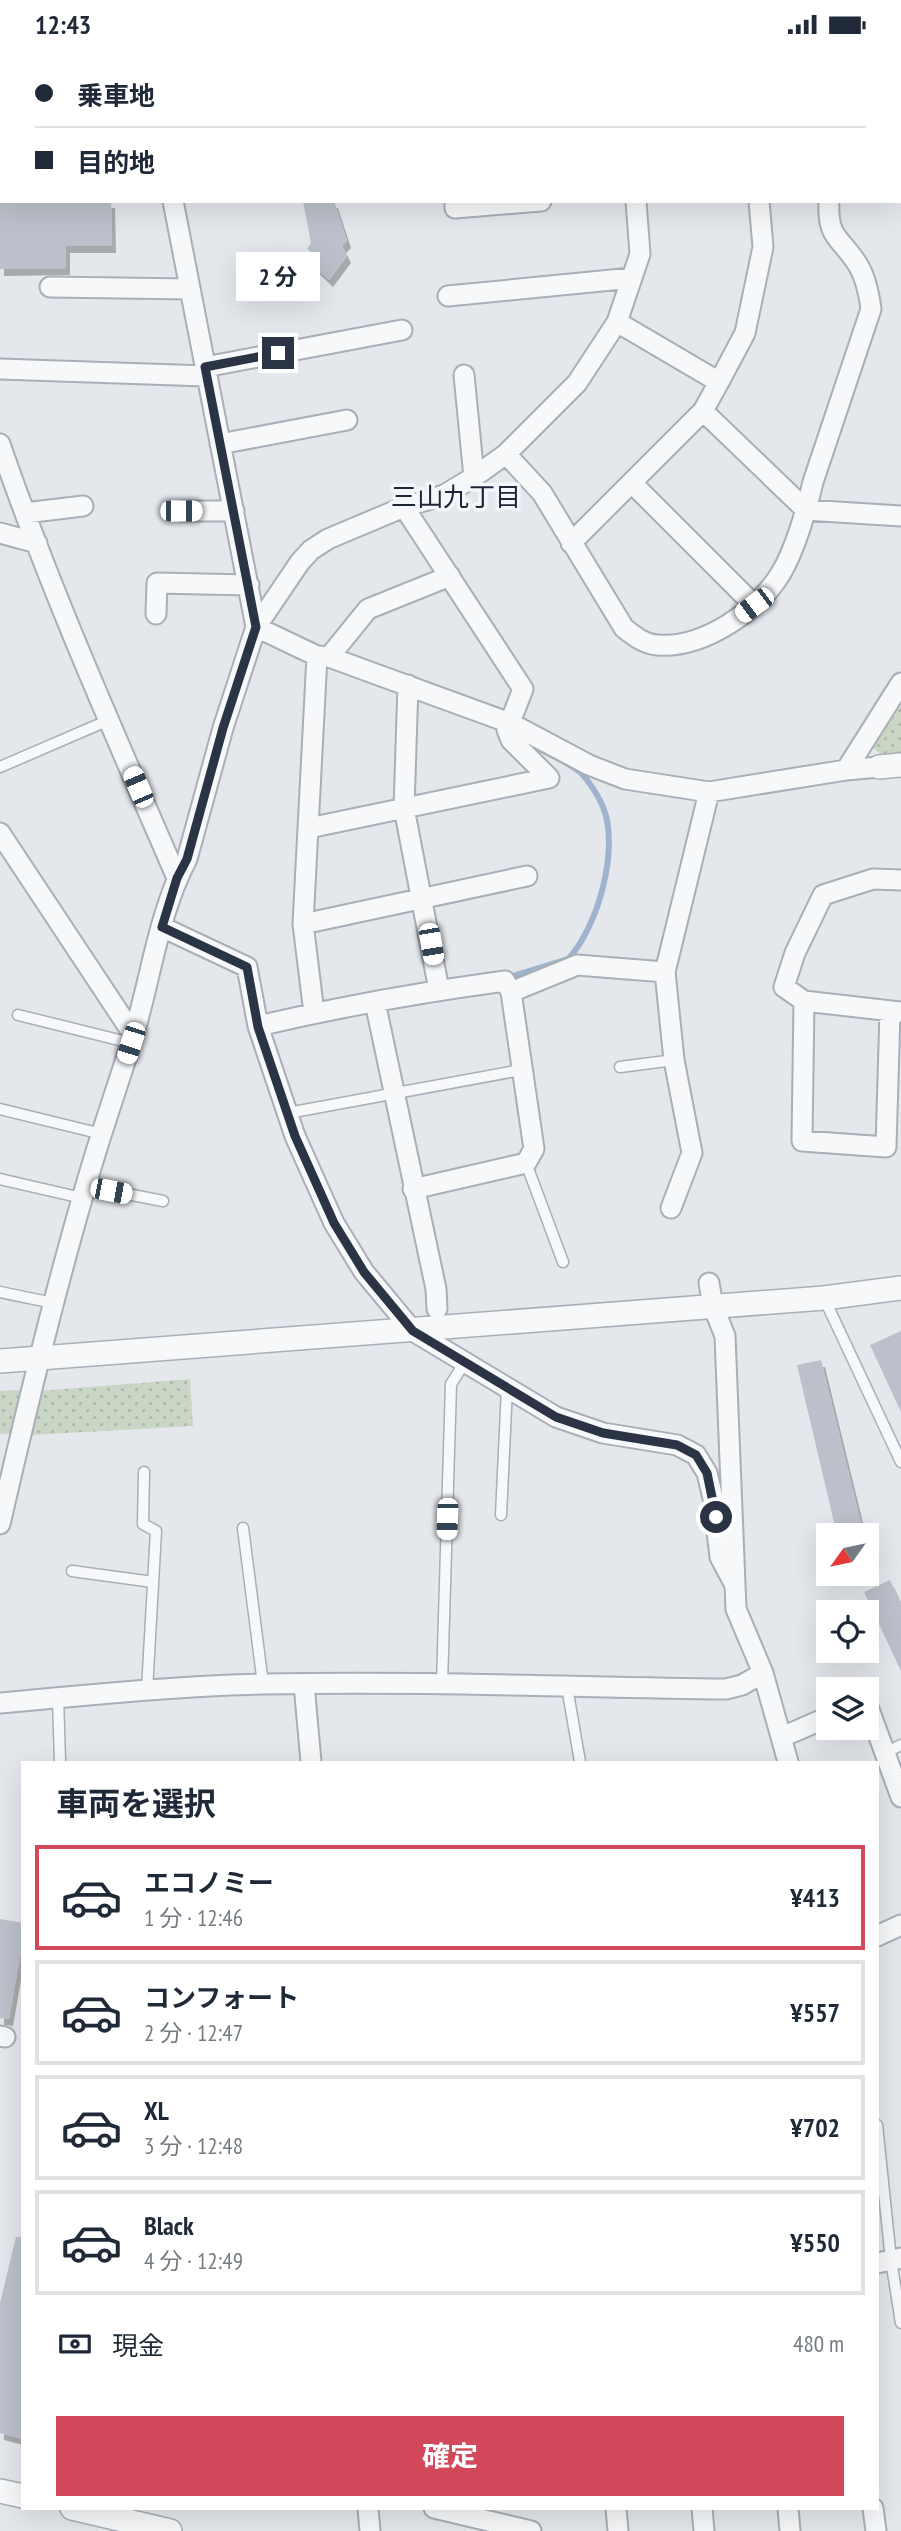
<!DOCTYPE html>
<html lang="ja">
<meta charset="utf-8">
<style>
:root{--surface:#fff;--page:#f6f6f7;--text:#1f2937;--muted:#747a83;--line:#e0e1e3;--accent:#d1495b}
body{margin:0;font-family:"PT Sans Narrow","Noto Sans JP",sans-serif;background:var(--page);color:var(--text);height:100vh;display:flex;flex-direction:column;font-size:26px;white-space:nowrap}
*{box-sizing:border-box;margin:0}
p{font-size:23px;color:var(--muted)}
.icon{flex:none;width:38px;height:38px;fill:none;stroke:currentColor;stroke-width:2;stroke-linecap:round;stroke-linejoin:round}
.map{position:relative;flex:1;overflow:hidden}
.side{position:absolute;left:21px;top:1712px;width:858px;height:749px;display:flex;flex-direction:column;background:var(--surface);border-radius:0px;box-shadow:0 7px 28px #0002}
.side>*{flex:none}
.guide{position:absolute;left:0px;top:0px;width:901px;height:154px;box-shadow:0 7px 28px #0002;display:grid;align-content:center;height:154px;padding:0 35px;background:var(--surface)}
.needle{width:46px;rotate:237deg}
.buttons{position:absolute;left:816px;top:1474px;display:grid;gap:14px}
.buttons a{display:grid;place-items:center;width:63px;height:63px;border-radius:0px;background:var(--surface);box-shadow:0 7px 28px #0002;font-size:35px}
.end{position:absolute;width:32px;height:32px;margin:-16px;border:9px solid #2b3445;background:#fff;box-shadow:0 0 0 4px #fff}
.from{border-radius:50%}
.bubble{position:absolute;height:49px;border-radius:0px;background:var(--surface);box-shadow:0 7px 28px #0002;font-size:23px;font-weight:700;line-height:49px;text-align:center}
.car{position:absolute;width:21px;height:42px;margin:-21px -10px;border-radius:9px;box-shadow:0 0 5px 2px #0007;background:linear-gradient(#fff 24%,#345 0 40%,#fff 0 76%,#345 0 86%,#fff 0)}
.guide b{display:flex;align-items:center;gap:24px;height:66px;font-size:26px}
.guide b+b{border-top:2px solid var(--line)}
.guide i{width:18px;height:18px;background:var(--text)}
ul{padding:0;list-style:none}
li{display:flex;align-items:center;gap:21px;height:105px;margin:0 14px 10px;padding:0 21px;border:4px solid var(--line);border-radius:0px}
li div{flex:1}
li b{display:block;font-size:26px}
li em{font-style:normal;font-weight:700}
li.active{border-color:var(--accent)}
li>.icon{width:63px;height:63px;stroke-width:1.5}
h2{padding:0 35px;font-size:32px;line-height:84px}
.pay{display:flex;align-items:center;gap:18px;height:77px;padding:0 35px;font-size:26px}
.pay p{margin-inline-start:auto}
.primary-button{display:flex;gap:14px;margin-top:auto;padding:14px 35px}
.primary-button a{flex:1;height:80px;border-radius:0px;background:var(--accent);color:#fff;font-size:28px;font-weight:700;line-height:80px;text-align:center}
.status{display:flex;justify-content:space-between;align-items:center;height:49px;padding:0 35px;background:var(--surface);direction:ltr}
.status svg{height:19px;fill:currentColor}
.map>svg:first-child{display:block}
</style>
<div class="status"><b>12:43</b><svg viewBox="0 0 49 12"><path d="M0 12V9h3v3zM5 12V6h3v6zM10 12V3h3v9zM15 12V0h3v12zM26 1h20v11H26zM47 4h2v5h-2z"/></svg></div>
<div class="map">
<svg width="901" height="2482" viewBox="0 0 901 2482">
<defs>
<pattern id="forest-crowns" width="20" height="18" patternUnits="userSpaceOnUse" patternTransform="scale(1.75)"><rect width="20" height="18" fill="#c9d6c5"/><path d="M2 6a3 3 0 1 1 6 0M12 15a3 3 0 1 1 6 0" fill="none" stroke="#adb8ab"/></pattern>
<pattern id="park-dots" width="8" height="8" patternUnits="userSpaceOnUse" patternTransform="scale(1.75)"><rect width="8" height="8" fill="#c9d6c5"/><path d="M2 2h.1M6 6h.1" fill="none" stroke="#adb8ab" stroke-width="1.8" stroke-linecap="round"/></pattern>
<filter id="shadow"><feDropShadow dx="4" dy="7" stdDeviation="0" flood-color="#0004"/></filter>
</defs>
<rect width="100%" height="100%" fill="#e4e7ec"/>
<path fill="url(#forest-crowns)" d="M0,0h270l-268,2v24z"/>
<path fill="url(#park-dots)" d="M901,657v50l-16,2 -13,-11z
M190,1330l3,47 -161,9 8,-44z
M25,1341l-12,43 -13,1v-43z"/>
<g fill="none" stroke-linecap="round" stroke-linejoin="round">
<path stroke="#9fb4cc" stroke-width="6" d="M516,926l52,-16c30,-31 52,-112 35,-152 -4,-10 -13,-24 -20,-32 -9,-11 -47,-27 -61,-35"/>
</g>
<path fill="#bbc0ca" filter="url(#shadow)" d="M0,152h111l1,45h-46v22l-66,1z
M303,152h31l13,40 -5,5 5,10 -18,24 -18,-17 5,-7 -9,-7 4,-6z
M901,1282v81l-31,-67z
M821,1311l42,172 -12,3h-14l-40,-170z
M890,1531l11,24v67l-37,-79z
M0,1870l23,4v16l-14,80 -9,-1z
M16,2188h7v202l-23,-6v-130z"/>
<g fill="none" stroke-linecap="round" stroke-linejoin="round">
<defs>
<path id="service" d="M0,718l109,-47
M18,966l113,28
M620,1018l54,-7
M0,1060l102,25
M288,1064l233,-43
M526,1114l37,99
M0,1130l82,19
M86,1137l77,15
M0,1243l53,11
M824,1249l77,164
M144,1423l-1,52 13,7 -9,159
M501,1466l6,-127
M243,1479l20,156
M72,1522l81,11
M442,1635l9,-300 14,-22
M567,1638l13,75
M58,1648l2,65
M885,1704l16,-8
M877,2076l14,135 10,63"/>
<path id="minor" d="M613,0l1,2
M807,0v2
M341,2l1,-2
M900,77h1
M173,152l83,426 61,29 12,1 181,66 79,42 36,14 84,13 137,-22 33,-3
M455,152v7l86,-7
M50,238l140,2
M448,247l184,-18
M617,273l102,60
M205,318l197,-37
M0,320l206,7
M464,326l10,102
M703,362l103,99 95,6
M0,395c51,148 115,291 177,434
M220,395l127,-24
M506,405l36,39 82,135c10,8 20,16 33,17 46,4 101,-34 124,-72 14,-23 26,-65 32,-91l58,-173c-2,-15 -5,-31 -13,-44 -17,-28 -31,-25 -29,-64
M632,434l122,122
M182,462h52
M25,464l58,-7
M0,484l37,10
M571,494l132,-132 16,-29 26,-49 18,-86 -4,-46
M156,565l1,-31 92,2
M329,608l39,-48 82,-33
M408,636l-4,123 35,182
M846,721l55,-87
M309,779l240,-50 -38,-38 -4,-10 16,-41 -119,-182
M0,784l133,201
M901,831l-28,-1 -50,16 -28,58 -11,34 20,14 97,11
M303,875l224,-48
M162,878l85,40 11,59 37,110 39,87 30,49 49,59 143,86 47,16 74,12 19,10 11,18 6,25 7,59 15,28
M804,952l-2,140 84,6 4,-135
M375,953l61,287 1,20
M314,964l-11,-89 14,-268
M258,977c81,-19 164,-34 247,-45l6,11
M413,1140l113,-26 8,-14 -23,-157 66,-27 88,7
M671,1159l21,-55 -18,-93 -9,-88 44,-180
M709,1234l4,23 12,30 11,273 27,64 25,89
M0,1475c25,-109 51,-218 82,-325 15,-55 34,-108 51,-162 18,-59 25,-123 54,-178l36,-131 33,-101 44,-65 11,-12 17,-11 76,-32 40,-12 30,-18 32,-23 71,-71 40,-61 23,-68 -4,-53
M304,1635l7,78
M866,1652l35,96
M0,1654c88,-8 176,-17 264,-19 154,-3 308,3 462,5l16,-4 21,-12
M782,1688l46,-20
M877,1887l24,-11
M0,1987l5,1
M877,2214l24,-5
M368,2459l2,23
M434,2459l97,23
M616,2459l2,23
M702,2459l2,23
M788,2459l2,23
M873,2459l3,23"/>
<path id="tertiary" d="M879,718l22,-2
M0,1312l824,-63 77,-10
M0,2442l23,5
M72,2459l98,23"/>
</defs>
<use href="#service" stroke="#a9aeb7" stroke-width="13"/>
<use href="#minor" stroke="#a9aeb7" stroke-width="23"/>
<use href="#tertiary" stroke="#a9aeb7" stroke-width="26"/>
<use href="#service" stroke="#f7f8fa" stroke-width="10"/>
<use href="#minor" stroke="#f7f8fa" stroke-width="19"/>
<use href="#tertiary" stroke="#f7f8fa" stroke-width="23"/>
</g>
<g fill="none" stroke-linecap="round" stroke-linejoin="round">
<path stroke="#2b3445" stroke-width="9" d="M278,304l-73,14 51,260 -33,101 -36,131 -10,19 -15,49 85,40 11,60 37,109 39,87 30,49 49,59 143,86 47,16 74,12 19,10 11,18 9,44"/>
</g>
<g text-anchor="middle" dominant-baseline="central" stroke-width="7" stroke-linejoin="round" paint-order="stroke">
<g font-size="26" fill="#1d2536" stroke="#f4f6f9">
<text x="456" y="447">三山九丁目</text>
</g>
</g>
</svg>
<div class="buttons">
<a><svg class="needle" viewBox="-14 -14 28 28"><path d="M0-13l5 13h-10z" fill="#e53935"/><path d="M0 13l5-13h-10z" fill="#747a83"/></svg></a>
<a><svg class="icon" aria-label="locate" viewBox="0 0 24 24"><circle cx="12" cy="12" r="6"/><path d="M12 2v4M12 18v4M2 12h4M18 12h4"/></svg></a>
<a><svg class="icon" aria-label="layers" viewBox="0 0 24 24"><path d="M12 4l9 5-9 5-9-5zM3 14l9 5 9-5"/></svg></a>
</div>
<i class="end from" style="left:716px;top:1468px"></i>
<i class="end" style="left:278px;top:304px"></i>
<div class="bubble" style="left:236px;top:203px;width:84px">2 分</div>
<i class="car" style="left:181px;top:462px;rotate:90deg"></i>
<i class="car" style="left:754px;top:556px;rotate:233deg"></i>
<i class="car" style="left:138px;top:738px;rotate:337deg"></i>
<i class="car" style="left:431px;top:895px;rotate:170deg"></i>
<i class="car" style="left:131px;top:994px;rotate:198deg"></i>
<i class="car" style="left:111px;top:1142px;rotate:101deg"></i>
<i class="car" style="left:447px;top:1470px;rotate:182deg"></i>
<div class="guide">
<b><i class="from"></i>乗車地</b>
<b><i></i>目的地</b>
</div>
<section class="side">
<h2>車両を選択</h2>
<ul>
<li class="active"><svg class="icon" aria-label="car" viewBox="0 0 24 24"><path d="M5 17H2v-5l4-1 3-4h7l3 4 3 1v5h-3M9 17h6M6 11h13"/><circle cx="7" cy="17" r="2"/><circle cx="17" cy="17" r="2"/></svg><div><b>エコノミー</b><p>1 分 · 12:46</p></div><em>¥413</em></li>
<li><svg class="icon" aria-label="car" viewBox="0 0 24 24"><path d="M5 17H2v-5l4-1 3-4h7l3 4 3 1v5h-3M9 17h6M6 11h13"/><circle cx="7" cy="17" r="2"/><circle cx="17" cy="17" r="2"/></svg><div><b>コンフォート</b><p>2 分 · 12:47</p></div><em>¥557</em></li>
<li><svg class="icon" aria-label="car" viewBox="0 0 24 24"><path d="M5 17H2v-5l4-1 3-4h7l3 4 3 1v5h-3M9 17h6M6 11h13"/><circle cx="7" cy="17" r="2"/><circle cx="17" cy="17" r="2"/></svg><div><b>XL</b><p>3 分 · 12:48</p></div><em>¥702</em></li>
<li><svg class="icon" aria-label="car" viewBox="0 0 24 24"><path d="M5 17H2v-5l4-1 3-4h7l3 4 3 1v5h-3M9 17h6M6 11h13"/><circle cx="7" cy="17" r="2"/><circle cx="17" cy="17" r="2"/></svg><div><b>Black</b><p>4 分 · 12:49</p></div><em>¥550</em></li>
</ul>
<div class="pay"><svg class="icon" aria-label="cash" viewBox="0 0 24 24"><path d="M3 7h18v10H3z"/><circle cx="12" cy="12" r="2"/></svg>現金<p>480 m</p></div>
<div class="primary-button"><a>確定</a></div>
</section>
</div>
